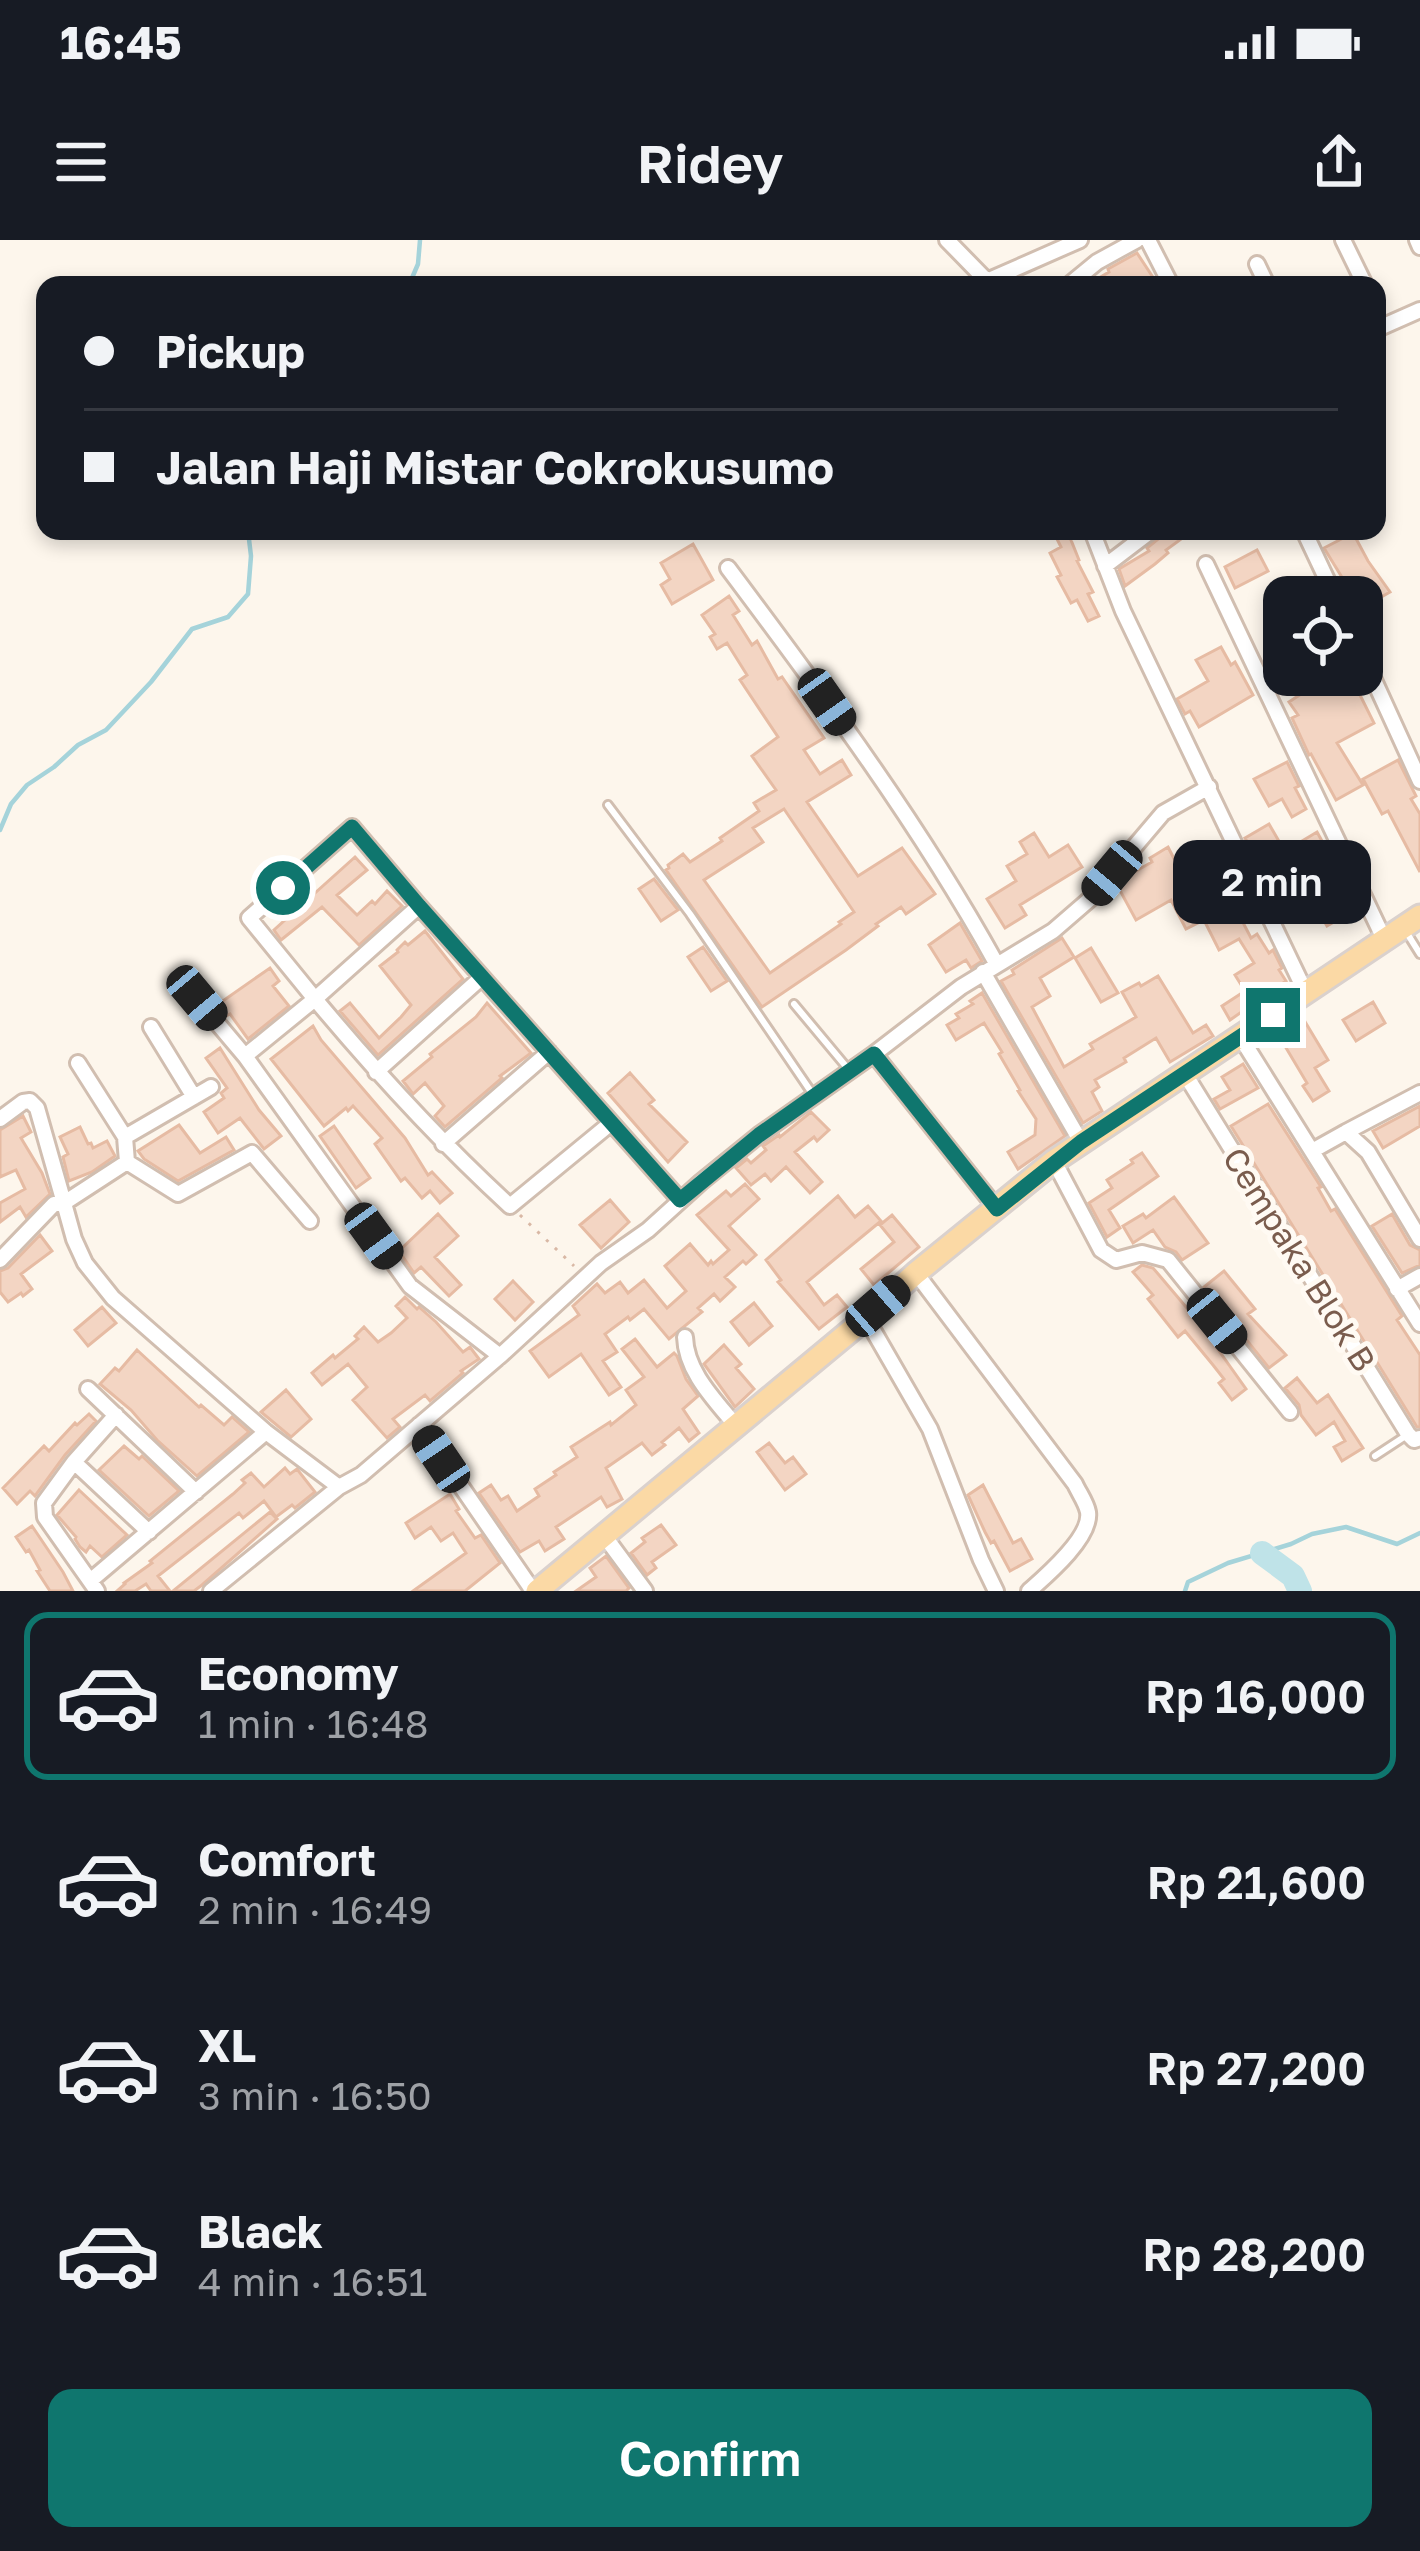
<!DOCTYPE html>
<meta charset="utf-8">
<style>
:root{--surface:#171b24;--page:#242831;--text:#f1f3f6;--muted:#9ea1a6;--line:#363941;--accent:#0f766e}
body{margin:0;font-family:"Golos Text",sans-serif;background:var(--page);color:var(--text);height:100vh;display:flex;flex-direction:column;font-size:45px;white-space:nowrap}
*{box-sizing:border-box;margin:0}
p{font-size:39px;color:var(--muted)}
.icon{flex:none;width:66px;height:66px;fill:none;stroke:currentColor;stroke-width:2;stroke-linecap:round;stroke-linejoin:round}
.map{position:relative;height:1351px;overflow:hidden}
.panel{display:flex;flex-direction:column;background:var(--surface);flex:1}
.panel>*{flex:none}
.top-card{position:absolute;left:36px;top:36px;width:1350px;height:264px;border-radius:24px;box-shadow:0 6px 18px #0003;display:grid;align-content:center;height:264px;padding:0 48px;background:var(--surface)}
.fabs{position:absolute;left:1263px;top:336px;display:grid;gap:24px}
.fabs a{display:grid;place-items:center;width:120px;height:120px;border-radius:24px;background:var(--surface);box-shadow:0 6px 18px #0003;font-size:60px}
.end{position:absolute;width:54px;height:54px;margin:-27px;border:15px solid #0f766e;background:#fff;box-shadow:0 0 0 6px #fff}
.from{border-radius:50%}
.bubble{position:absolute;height:84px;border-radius:24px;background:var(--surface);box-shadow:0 6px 18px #0003;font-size:39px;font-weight:600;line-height:84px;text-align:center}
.car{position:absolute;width:36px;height:72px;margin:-36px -18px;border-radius:15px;box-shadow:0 0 9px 3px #0007;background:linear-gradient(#222 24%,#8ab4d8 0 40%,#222 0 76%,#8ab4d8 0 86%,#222 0)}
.top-card b{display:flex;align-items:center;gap:42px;height:114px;font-size:45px}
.top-card b+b{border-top:3px solid var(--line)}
.top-card i{width:30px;height:30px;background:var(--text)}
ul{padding:21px 0 0;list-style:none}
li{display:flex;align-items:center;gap:36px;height:168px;margin:0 24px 18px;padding:0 24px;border:6px solid transparent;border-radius:24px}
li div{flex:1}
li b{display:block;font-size:45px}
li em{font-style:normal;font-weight:600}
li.active{border-color:var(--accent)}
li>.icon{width:108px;height:108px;stroke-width:1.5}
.button{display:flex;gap:24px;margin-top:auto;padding:24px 48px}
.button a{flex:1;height:138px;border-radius:24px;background:var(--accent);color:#fff;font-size:48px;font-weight:600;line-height:138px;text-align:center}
.status{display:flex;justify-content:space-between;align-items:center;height:84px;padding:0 60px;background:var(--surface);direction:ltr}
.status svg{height:33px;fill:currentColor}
header{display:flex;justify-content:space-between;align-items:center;height:156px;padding:0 48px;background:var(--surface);font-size:54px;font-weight:600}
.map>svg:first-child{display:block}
</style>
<div class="status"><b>16:45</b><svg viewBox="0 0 49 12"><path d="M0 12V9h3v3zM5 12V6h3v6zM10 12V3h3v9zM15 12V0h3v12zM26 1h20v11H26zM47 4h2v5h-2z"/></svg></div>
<header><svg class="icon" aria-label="menu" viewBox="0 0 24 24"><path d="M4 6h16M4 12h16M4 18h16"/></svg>Ridey<svg class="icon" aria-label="share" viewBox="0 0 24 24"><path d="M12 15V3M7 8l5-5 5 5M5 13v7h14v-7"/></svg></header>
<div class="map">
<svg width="1420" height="1351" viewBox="0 0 1420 1351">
<rect width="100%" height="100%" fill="#fdf6ec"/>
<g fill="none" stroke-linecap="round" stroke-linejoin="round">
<path stroke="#a5d3da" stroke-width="4.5" d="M338,45h5
M409,45l9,-21 2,-24
M0,590l11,-26 16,-19 27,-18 24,-22 28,-15 45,-48 41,-53 36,-12 20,-23 3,-38 -3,-25
M1185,1351l3,-9 40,-19 63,-19 21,-10 34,-7 51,17 23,-11"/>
<path stroke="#bfe3e8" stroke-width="24" d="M1262,1313l31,23 7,15"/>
</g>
<path fill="#f3d5c3" stroke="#e6bba3" stroke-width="3" fill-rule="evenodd" d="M1137,13l21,32h-71l22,-13 -1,-3z
M1053,291h17l3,7 -2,2 8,20 -2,1 16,31 -5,2 11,22 -11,5 -11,-21 -6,3 -14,-26 4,-2 -11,-22 11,-6z
M1168,291h24l-26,19 2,3 -13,11 -30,22 -6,-17 30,-18 -2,-3z
M1353,293l15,28 22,31 -14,8 -10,-17 -15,9 -27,-44z
M693,304l20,36 -41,24 -11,-19 9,-6 -9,-16z
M1257,310l11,21 -33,17 -10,-21z
M729,356l10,15 -6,4 19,30 5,-4 21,38 4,-2 42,61 -20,12 16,24 22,-14 9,15 -44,27 51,74 44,-28 33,46 -29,20 -5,-7 -25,17 2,2 -32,24 -84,57 -96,-137 3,-2 -1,-3 15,-11 7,8 32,-21 -2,-3 39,-27 -5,-8 22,-13 -24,-34 26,-19 -38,-57 7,-5 -20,-32 -10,6 -7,-12 5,-3 -13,-19zM784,569l70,103 -15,10 2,2 -71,49 -66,-93 59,-38 -10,-14z
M1221,407l10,18 4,-3 18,33 -54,32 -9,-16 -5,3 -8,-15 31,-18 -12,-21z
M1330,435h27l1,16 16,32 -37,20 26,42 -27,15 -25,-46 -2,1 -17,-37 6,-3 -9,-13z
M1398,520l18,36 -5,3 9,15v58l-32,-61 -6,3 -19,-35z
M1287,522l12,24 -4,2 11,21 -14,8 -10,-18 -13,7 -15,-27z
M1269,584l15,26 -24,14 -15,-26z
M1317,592l11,20 -29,18 -12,-20z
M1034,593l15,24 19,-12 14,22 -62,38 6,10 -21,13 -18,-29 29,-18 -9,-15 20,-12 -7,-12z
M1168,607l19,37 35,-18 16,29 3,-2 7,13 -11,5 14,27 6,-4 12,19 4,-3 9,18 -3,2 7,11 -56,39 -8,-14 23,-15 -10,-16 19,-12 -15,-24 -20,11 -15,-30 -18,9 -15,-29 -35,20 -19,-35 5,-6 30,-17 -2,-4z
M355,617l12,13 -30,25 20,20 15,-14 3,3 12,-13 15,15 -43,39 -37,-38 -41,33 -7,-10z
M654,639l24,31 -17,11 -22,-32z
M1339,647l14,24 -26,15 -14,-24z
M960,683l22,38 -11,7 -5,-8 -20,12 -17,-27z
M425,691l38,48 -85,76 -38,-44 10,-8 29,35 22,-21 10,-12 -31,-39 18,-14 -1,-2 8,-8 3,3z
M1062,698l12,19 -34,21 10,18 -18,11 32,60 29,-18 -3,-5 46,-27 -14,-25 17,-9 2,3 17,-10 35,57 13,-8 7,11 -43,26 -14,-24 -32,20 2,4 -31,18 4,7 -7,5 10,19 -19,12 -82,-142 13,-7 -2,-4z
M703,707l24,34 -16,10 -23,-34z
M1091,708l27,45 -17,9 -26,-44z
M270,728l9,13 -6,5 16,20 -41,33 -18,-25 -4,2 -9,-11z
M982,753l83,143 -47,33 -10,-17 27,-17 1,-16 -18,-28 2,-1 -21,-36 3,-2 -18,-29 -28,17 -9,-15 12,-7 -3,-4 17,-10 -3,-3z
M1373,762l12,21 -29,18 -13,-21z
M487,763l44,50 -31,23 2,2 -57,49 -10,-11 9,-10 -19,-23 -12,11 -10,-13 29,-24 -2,-3 46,-37z
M1301,775l27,45 -13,8 14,23 -16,10 -10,-15 4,-3 -31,-52z
M313,786l8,14 84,98 23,37 4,-3 20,21 -12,10 -10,-12 -8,7 -17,-20 -4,3 -26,-37 7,-6 -29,-32 -5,5 -2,-3 -22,18 -53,-67z
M220,808l39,62 22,26 -17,13 -24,-31 -22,15 -14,-21 20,-14 -3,-5 6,-5 -21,-30z
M1243,824l15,24 -38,21 -6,-10 16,-9 -8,-13z
M630,833l24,27 -5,4 38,38 -19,20 -60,-69z
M1268,864l53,83 -3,1 13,23 4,-2 67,107 -5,4 23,35v72h-3l-186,-301z
M1420,866v20l-37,22 -10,-17z
M811,872l18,18 -12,11 -3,-4 -19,15 27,30 -12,11 -24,-26 -15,14 -6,-7 -14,11 -15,-17 11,-9 4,4 15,-13 -3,-4 16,-11 1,2z
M23,876l8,16 -10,6 21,35 8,21 -24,23 -6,-10 -20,15v-19l25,-14 -9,-19 -16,7v-47z
M179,885l21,28 26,-16 8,13 -56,31 -34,-22 -6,-8z
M334,886l36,52 -14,10 -36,-52z
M80,887l8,17 3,-1 2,5 14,-7 8,15 -23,16 -23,9 -6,-24 5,-3 -8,-17z
M1142,913l16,23 -49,34 11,18 -13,9 -18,-34 23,-15 -5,-8 26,-17 -2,-3z
M745,944l14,15 -30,27 27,29 -10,9 -3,-3 -18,16 10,10 -15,14 -6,-7 -16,14 4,4 -33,27 -25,-30 -14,11 -2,-3 -23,17 12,18 -14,9 18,26 -12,8 -28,-41 -32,23 -19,-26 49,-36 -6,-9 24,-22 8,9 15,-11 8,11 16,-13 23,28 19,-17 -21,-25 25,-22 18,21 3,-4 2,3 16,-14 -32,-35 29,-24 5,5z
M838,956l17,21 13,-11 13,15 -74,61 17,23 13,-10 10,12 -28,22 -41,-47 3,-2 -15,-20z
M1174,957l34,46 -26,17 -6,-8 -11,-5 -12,-17 -20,13 -10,-17 20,-12 3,4z
M610,960l19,22 -28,26 -21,-23z
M438,974l20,22 -23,21 26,28 -12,11 -28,-29 -7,6 -15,-22z
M1392,974l18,31 10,5v15l-18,8 -30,-47z
M892,975l27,32 -45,38 -13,-16 33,-27 -14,-17z
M40,995l12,16 -31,23 11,15 -9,7 -2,-3 -13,9 -8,-10v-21l8,-3z
M1142,1025l11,3 6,7 38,45 49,69 -14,11 -13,-17 5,-4 -11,-14 -28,-34 -7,6 -30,-38 5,-4 -20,-23z
M1224,1031l31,38 -7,5 38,41 -17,13 -65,-81z
M513,1041l20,21 -18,18 -20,-21z
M405,1057l12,12 2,-2 17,15 27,30 7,-5 9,12 -18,12 2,2 -33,28 -5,-6 -32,24 7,8 -13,11 -34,-38 14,-13 -19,-23 -26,21 -10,-12 21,-18 2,3 23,-19 -3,-3 9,-9 14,15 13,-9 16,-15 -11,-12z
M754,1063l18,23 -23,19 -18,-23z
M102,1067l14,16 -28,23 -13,-16z
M635,1099l22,28 17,-14 3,3 9,23 12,17 -15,13 16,24 -10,8 -10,-13 -17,14 3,3 -13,10 -10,-12 -36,25 16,31 -15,8 -6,-10 -45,30 8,12 -19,12 -6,-10 -19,11 -41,-59 12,-8 10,15 7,-4 9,15 22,-15 -4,-7 21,-14 -2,-3 23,-15 -6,-10 39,-25 1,3 25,-20 -10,-15 18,-13 -22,-28z
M724,1105l17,19 -5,4 18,21 -19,18 -31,-43z
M137,1110l62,57 2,-2 23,20 8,-8 17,15 -52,44 -40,-36 -26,-30 -31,-26 15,-16 4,3z
M1297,1138l20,25 11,-8 35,53 -21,13 -8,-14 11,-6 -11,-19 -18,13 -15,-20 -2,-10 -14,-17z
M286,1150l25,29 -20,18 -30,-25z
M89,1174l7,7 -31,34 -30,41 -5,-5 -13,13 -14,-16 41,-42 5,5 26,-28 2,2z
M769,1203l16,20 8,-6 13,17 -21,16 -28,-38z
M124,1206l15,13 3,-3 37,35 -30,25 -50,-46z
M285,1228l5,6 7,-5 18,23 -20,16 -3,-3 -16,12 -12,-16 -21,17 -4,-5 -81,63 12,15h-19l-5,-7 -11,7h-18l8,-7 -1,-1 28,-20 -2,-2 83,-67 12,-11 -3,-3 9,-7 13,14z
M983,1245l30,58 8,-4 11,20 -22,12 -16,-30 -3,2 -6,-11 -17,-37z
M79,1250l48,45 -25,22 -12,-11 -4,6 -6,-5 -5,-8 1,-2 -19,-22z
M450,1254l9,15 -3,2 19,27 6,-3 19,28 -35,28h-52l53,-38 -13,-20 -12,8 -10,-14 -16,11 -9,-15z
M270,1272l7,7 -75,66 -8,6h-21z
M661,1285l15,20 -24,17 4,6 -9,7 -16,-22 14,-11 -3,-4z
M32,1286l31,46 10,19h-23l-13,-20 3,-1 -11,-20 -3,2 -10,-15z
M606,1316l23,32 -3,3h-50l20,-14 -6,-9z"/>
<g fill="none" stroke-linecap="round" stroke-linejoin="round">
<defs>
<path id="lane" d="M608,565l82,109 124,182
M1405,690l15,24
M794,764l55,66
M1375,1216l32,-21"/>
<path id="street" d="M947,0l40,41 93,-41
M1148,0l23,45
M1343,0l22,45
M1417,0l3,7
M1257,24l10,21
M1069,45l28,-23 40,-22
M1377,89l43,-19
M1092,291l31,80 182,380
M1304,291l31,66
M1206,324l178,375
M1105,326l46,-35
M728,328c96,128 191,256 268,395
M1362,414l58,127
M419,666l-67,-79 -103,91 66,81 -70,57 165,230 90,70
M983,732l98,170
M197,759l48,57
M151,787l43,70
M1241,798l179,286
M874,814l123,155
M78,823l47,74
M376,832l106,-95
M1185,834l223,360 6,6 6,-2
M0,879l23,-17 7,-1 7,7 27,95 63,-41 51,32 74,-41 58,68
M611,883l-101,83c-71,-65 -134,-134 -195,-207l104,-93 261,294
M1346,892l74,-39
M443,904l106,-92
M1312,911l34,-19 22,20 52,87
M1054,921l47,89 15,10 26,-7 26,7 122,152
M127,922l-2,-25 86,-50
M0,1020l54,-56 10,-1 10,36 11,24 28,35 153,134 73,55 22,-12 139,-119 101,-93 47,-33 53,-48 58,-47 115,-81 87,-67 92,-56 37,-32 73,-86 46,-26
M916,1033l159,211c4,9 11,18 13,28 4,25 -42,64 -59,79
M1397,1049l23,-13
M866,1078l64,111 51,131 15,31
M685,1097c1,35 30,63 51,89
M88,1149l108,103
M419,1185l114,166
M74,1222l75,70
M603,1294l42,57
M90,1341l176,-149
M97,1351l-52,-74 -1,-14 30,-41 42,-47
M211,1351l128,-104"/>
<path id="primary" d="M537,1351l329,-273 50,-45 138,-112 366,-245"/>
</defs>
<use href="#lane" stroke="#d1beb0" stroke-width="12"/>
<use href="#street" stroke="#d1beb0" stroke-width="20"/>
<use href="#primary" stroke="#dad1cd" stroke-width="27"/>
<path stroke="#d9b8a5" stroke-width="3" stroke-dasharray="3 9" stroke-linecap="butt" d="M520,975l54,51"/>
<use href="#lane" stroke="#fff" stroke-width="6"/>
<use href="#street" stroke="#fff" stroke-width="14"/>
<use href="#primary" stroke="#fbd9a5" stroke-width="21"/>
</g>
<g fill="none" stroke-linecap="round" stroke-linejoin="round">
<path stroke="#0f766e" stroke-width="15" d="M283,648l69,-61 67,79 261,294 79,-65 115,-81 123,155 84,-67 192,-127"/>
</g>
<g text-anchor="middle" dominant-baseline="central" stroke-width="10" stroke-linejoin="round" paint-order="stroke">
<g font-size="33" fill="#7a5c4d" stroke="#fffaf3">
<text transform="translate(1300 1019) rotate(58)">Cempaka Blok B</text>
</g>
</g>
</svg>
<div class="fabs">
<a><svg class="icon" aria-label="locate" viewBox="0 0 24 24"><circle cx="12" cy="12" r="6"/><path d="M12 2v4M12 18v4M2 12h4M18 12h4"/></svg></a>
</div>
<i class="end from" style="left:283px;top:648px"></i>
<i class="end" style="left:1273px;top:775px"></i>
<div class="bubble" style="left:1173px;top:600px;width:198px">2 min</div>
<i class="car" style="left:827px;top:462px;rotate:145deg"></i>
<i class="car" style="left:1112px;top:633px;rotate:220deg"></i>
<i class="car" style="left:197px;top:758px;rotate:140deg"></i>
<i class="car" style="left:374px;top:996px;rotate:144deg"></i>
<i class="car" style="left:878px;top:1066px;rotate:49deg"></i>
<i class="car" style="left:1217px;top:1081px;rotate:141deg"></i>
<i class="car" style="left:441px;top:1219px;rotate:326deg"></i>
<div class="top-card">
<b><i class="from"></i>Pickup</b>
<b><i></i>Jalan Haji Mistar Cokrokusumo</b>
</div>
</div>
<section class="panel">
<ul>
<li class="active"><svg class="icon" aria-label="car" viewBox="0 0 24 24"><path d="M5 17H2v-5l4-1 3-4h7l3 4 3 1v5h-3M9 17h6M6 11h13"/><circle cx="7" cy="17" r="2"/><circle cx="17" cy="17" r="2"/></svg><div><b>Economy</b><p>1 min · 16:48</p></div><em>Rp 16,000</em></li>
<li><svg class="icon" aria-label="car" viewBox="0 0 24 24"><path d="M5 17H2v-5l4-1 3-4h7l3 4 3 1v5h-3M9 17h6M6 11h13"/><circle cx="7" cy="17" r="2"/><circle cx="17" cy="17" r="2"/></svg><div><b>Comfort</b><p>2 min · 16:49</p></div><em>Rp 21,600</em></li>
<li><svg class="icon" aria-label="car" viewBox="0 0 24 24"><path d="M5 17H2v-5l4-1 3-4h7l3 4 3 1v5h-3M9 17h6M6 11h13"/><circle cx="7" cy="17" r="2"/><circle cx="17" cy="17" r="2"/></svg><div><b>XL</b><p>3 min · 16:50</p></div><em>Rp 27,200</em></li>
<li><svg class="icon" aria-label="car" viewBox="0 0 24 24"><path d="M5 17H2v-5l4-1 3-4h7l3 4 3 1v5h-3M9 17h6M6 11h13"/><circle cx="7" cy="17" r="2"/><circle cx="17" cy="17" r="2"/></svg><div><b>Black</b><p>4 min · 16:51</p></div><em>Rp 28,200</em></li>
</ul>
<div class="button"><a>Confirm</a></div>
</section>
